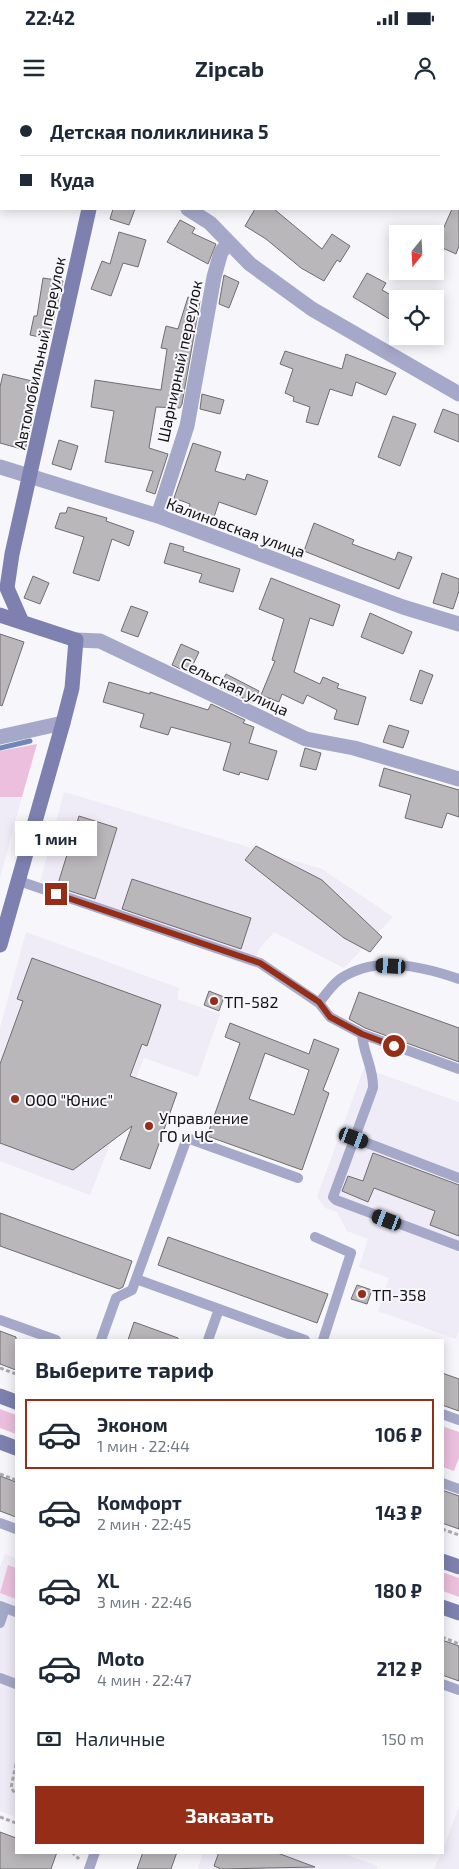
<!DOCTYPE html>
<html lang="ru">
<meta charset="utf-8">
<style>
:root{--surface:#fff;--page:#f6f6f7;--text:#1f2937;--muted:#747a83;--line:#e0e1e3;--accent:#962d17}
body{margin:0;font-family:"Exo 2",sans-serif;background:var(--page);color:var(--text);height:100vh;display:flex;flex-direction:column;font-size:19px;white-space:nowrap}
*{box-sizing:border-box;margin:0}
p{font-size:16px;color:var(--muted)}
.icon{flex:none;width:28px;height:28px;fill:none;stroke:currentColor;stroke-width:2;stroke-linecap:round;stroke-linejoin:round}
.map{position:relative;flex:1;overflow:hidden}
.sheet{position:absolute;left:15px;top:1239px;width:429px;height:515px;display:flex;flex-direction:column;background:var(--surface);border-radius:0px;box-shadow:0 2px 12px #0003}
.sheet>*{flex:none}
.top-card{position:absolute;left:0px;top:0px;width:460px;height:110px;box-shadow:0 2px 12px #0003;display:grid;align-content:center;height:110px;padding:0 20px;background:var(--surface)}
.needle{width:32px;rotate:198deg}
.tools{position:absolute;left:389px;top:125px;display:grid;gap:10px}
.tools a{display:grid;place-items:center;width:55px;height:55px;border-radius:0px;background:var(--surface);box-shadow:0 2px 12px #0003;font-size:25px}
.end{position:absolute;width:22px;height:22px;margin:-11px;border:6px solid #962d17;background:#fff;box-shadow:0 0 0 2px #fff}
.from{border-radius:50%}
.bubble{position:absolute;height:35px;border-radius:0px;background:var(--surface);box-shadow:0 2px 12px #0003;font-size:16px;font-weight:700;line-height:35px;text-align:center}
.car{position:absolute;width:15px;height:30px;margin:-15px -8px;border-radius:6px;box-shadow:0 0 4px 1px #0007;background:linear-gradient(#222 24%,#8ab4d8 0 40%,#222 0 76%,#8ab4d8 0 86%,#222 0)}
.top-card b{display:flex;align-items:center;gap:18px;height:48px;font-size:19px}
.top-card b+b{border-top:1px solid var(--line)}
.top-card i{width:12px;height:12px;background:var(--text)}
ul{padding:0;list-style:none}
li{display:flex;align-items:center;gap:15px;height:70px;margin:0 10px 8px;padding:0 10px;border:2px solid transparent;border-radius:0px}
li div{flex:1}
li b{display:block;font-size:19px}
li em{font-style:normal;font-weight:700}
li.selected{border-color:var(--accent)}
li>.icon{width:45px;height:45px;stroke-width:1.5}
h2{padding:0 20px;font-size:22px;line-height:60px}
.pay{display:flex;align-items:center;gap:12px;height:55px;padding:0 20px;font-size:19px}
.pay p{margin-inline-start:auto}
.action{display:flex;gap:10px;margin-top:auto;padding:10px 20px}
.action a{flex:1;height:58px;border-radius:0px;background:var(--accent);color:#fff;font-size:20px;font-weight:700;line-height:58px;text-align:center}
.status{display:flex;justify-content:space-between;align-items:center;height:35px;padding:0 25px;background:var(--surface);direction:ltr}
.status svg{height:14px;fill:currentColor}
header{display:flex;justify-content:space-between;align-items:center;height:65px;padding:0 20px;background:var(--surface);font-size:22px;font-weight:700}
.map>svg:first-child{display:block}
</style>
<div class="status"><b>22:42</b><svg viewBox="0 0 49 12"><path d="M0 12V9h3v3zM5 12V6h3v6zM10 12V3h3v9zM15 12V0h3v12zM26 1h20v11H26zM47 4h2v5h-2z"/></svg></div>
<header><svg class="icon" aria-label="menu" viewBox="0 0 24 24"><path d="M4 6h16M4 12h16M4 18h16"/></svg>Zipcab<svg class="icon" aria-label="person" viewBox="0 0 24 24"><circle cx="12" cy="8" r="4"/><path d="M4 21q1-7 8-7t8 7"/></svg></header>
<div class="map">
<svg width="459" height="1769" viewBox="0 0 459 1769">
<rect width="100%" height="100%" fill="#f7f6fb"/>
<path fill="#efebf7" d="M64,692l258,77 71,48 -49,51 -70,-36 -15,17 -7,18 -213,-81z
M0,697h22l-22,81z
M26,832l153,56 -2,11 43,15 -22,63 -54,-19 -54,137 -90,-34v-133z
M364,968l95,34v228l-3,9 -78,-28 11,-33 -30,-11 9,-28 -21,-8 -10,-19 -12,-4 -8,-11z
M5,1454l11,4v259l-16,-6v-244z
M459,1707v62h-25l8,-17z
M203,1752l138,1 37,13 -1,3h-179z"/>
<path fill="#ebbfdd" d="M37,644l-15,53h-22v-46z
M0,1309l16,6v19l-16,-6z
M442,1326l17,6v26l-5,13 -11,-4z
M8,1465l8,3v31l-16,-6z
M442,1472l17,6v19l-16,-6z"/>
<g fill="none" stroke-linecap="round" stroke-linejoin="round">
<path stroke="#6f88b7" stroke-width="5" d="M0,648l30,-7"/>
</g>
<path fill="#bab7bb" stroke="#706d70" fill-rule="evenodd" d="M459,93v53l-3,8 -20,-9 16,-36h7z
M113,109h22l-6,16 -19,-6z
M255,109h19l48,40 10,-15 18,12 -10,16 -3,-2 -13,21 -23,-13 -35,-29 -21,-13z
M180,120l15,8 -3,5 24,11 -8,20 -41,-22z
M119,132l27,8 -8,27 -15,-4 -12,33 -20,-7 11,-28 8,3z
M367,173l19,10 -4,7 16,9v9l-7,12 -38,-23z
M224,175l15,7 -10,26 -10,-4z
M43,178l20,3 -14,58 -19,-4 4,-19h3z
M188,197l12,4 -18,103 -2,4 -24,-1 -7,41 19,6 -13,40 -9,-3 7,-20 -48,-9 9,-51 -23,-4 4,-27 66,10 6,-41 -6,-1 5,-22 12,3z
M285,251l57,18 4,-15 50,19 -10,22 -30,-13 -4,14 -22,-7 -12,36 -12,-3 4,-15 -17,-6 1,-4 -9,-4 8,-24 -13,-5z
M3,274l33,8 -7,32 4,2 -8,34 -25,-7v-56z
M202,294l22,6 -4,14 -20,-5z
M443,309l16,6v27l-25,-10z
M393,316l23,8 -16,42 -22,-9z
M59,340l19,6 -7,24 -19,-6z
M193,343l28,9 -6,19 30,9 2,-6 21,7 -12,34 -37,-13 -5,15 -25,-8 1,-5 -16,-6z
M68,407l39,11 -1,3 28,10 -5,15 -17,-7 -13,42 -26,-8 11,-36 -29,-9 5,-15h6z
M314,423l40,17 -2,4 43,16 3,-8 14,5 -13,32 -95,-38z
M170,443l14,4 -1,4 57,18 -7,23 -34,-10 3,-8 -38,-11z
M442,473l17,6v12l-6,18 -20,-6z
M33,476l16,7 -9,21 -16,-6z
M271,478l69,27 -7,21 -23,-8 -16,54 26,12 3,-7 16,7 -2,4 29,9 -8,28 -24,-6 3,-9 -30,-15 -4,9 -21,-10 -3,8 -18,-7 14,-34 -3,-1 12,-41 -25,-10z
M131,506l17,6 -10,25 -17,-6z
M370,513l42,19 -9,22 -42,-17z
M0,534l24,8 -22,64 -2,-1z
M181,544l18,8 -10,21 -17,-8z
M420,570l13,5 -11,29 -12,-4z
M226,574l33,17 -6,12 -34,-16z
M109,582l41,12v-2l58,18 3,-6 34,16 -2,3 11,4 -5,16 28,8 -9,29 -28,-8 -1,3 -16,-5 8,-27 -60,-16 -3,8 -28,-8 4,-13 -41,-12z
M389,625l20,6 -6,17 -20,-6z
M305,648l16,5 -5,17 -16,-4z
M384,668l75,22v27l-12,-4 -5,15 -37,-10 6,-23 -32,-9z
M79,716l38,12 -22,71 -38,-12z
M256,746l66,34 60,57 -12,15 -26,-14 -99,-78z
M132,779l119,39 -10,31 -119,-40z
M32,858l129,47 -14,41 -5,-2 -12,32 47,17 -27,76 -30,-10 12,-33 -59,44 -73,-27v-79l23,-63 -6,-2z
M209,891l15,6 -5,14 -15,-6z
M359,892l100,36v34l-94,-34 -16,-9z
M230,923l79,31 5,-15 25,10 -16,41 6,3 -27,77 -95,-34 33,-93 -15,-6zM265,953l44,17 -15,45 -45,-16z
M373,1053l86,32v51l-29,-11 5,-14 -61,-23 -6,14 -26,-11 6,-15 15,5z
M0,1113l132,48 -9,26 -4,2 -119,-43z
M168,1137l160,57 -11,29 -159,-58z
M357,1185l15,5 -5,14 -16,-5z
M134,1222l44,16v2h-50z
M0,1231l16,6v33l-16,-6z
M442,1273l17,6v32l-17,-6z
M0,1376l16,6v35l-16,-6z
M442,1390l17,6v33l-17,-6z
M442,1540l17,6v35l-17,-6z
M0,1732l16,6v14h41l-6,17h-51z
M143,1752h34l-6,17h-34z
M219,1752h56l40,15 -94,2 -7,-3z"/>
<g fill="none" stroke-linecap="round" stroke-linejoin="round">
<path stroke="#abaaae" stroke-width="3" stroke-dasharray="4 2.5" stroke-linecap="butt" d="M0,1268l16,6
M0,1374l16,6
M442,1429l17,6
M442,1537l17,7
M16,1664l-5,24 5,6
M0,1717l16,6
M72,1752l7,7"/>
<path stroke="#a5a8c8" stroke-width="10" d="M19,781l241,82 59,40 11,14 32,17 97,35
M319,903c6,-8 13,-18 21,-24 36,-24 81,-13 119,0
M362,934c1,19 12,35 11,54l-40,109 3,3 123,46
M354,1038l105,40
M315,1137l36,16 -28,87
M136,1179l169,61
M0,1220l56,20
M101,1240l15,-42 16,-8 55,-152 111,40
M208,1240l11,-31
M442,1314l17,6
M442,1383l17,6
M0,1423l16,6
M0,1506l16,6
M0,1523l5,-15
M0,1578l16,6
M442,1584l17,6
M89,1769l6,-17"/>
<path stroke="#a5a8c8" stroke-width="15" d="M0,51h1
M188,109l22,14 40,41 62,45 147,85
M0,367l158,49 245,91 56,17
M158,416l29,-90 27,-149 7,-25 8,-9
M76,540l24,1 206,98 48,9 105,31
M0,637l63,-14"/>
<path stroke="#7e81af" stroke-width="15" d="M118,1v-1
M0,515l76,25 -4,48 -9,35 -63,222
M21,520l-14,-32 5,-34 77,-345
M0,1296l16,6
M0,1342l16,6
M442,1461l17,6
M442,1507l17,6"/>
<path stroke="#63659d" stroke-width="15" d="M451,0l3,1"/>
</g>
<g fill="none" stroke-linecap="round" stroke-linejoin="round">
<path stroke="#962d17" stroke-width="6" d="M56,794l204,69 59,39 11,15 32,17 32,12"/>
</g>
<g fill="#962d17" stroke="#f7f6fb" stroke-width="2">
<circle cx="214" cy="901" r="5"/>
<circle cx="15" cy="999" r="5"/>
<circle cx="149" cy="1026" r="5"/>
<circle cx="362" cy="1194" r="5"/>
</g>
<g text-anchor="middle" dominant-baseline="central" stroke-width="4" stroke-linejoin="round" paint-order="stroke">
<g font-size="16" fill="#141315" stroke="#f7f6fb">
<text transform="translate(39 253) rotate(-78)">Автомобильный переулок</text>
<text transform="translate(179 261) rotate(-78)">Шарнирный переулок</text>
<text transform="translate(236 427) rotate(20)">Калиновская улица</text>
<text transform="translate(235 586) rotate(25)">Сельская улица</text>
</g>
<g font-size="16" fill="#141315" stroke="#f7f6fb" text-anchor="start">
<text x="224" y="901">ТП-582</text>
<text x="25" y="999">ООО "Юнис"</text>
<text x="159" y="1017">Управление<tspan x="159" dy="18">ГО и ЧС</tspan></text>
<text x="372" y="1194">ТП-358</text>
</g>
</g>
</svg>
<div class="tools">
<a><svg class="needle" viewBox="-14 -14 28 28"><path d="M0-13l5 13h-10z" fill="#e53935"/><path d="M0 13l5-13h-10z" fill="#747a83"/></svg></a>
<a><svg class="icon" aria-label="locate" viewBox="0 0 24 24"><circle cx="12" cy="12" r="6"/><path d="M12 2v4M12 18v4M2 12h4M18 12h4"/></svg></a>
</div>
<i class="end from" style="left:394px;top:946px"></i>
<i class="end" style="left:56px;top:794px"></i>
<div class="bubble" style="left:15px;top:721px;width:82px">1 мин</div>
<i class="car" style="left:391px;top:866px;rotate:273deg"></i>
<i class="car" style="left:354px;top:1038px;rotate:111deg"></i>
<i class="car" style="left:387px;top:1120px;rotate:291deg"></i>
<div class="top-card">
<b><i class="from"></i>Детская поликлиника 5</b>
<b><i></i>Куда</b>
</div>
<section class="sheet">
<h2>Выберите тариф</h2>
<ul>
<li class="selected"><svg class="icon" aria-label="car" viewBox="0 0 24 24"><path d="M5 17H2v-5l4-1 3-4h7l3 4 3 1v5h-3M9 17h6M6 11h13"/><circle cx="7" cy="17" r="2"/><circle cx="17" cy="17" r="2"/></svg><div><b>Эконом</b><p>1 мин · 22:44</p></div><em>106 ₽</em></li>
<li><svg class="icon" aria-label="car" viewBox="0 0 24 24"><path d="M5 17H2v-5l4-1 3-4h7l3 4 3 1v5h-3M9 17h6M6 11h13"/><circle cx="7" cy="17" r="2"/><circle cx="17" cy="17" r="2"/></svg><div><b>Комфорт</b><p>2 мин · 22:45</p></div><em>143 ₽</em></li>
<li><svg class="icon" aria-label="car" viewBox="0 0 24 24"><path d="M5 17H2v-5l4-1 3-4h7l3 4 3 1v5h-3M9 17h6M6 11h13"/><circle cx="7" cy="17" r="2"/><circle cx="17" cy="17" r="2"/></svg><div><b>XL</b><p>3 мин · 22:46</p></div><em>180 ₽</em></li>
<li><svg class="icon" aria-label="car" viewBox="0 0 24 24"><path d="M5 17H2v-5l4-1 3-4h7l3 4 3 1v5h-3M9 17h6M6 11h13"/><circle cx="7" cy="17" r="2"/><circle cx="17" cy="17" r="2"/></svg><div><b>Moto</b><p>4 мин · 22:47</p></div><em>212 ₽</em></li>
</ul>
<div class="pay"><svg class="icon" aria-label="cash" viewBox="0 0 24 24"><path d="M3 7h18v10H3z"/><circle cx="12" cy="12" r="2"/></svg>Наличные<p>150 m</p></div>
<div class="action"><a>Заказать</a></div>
</section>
</div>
